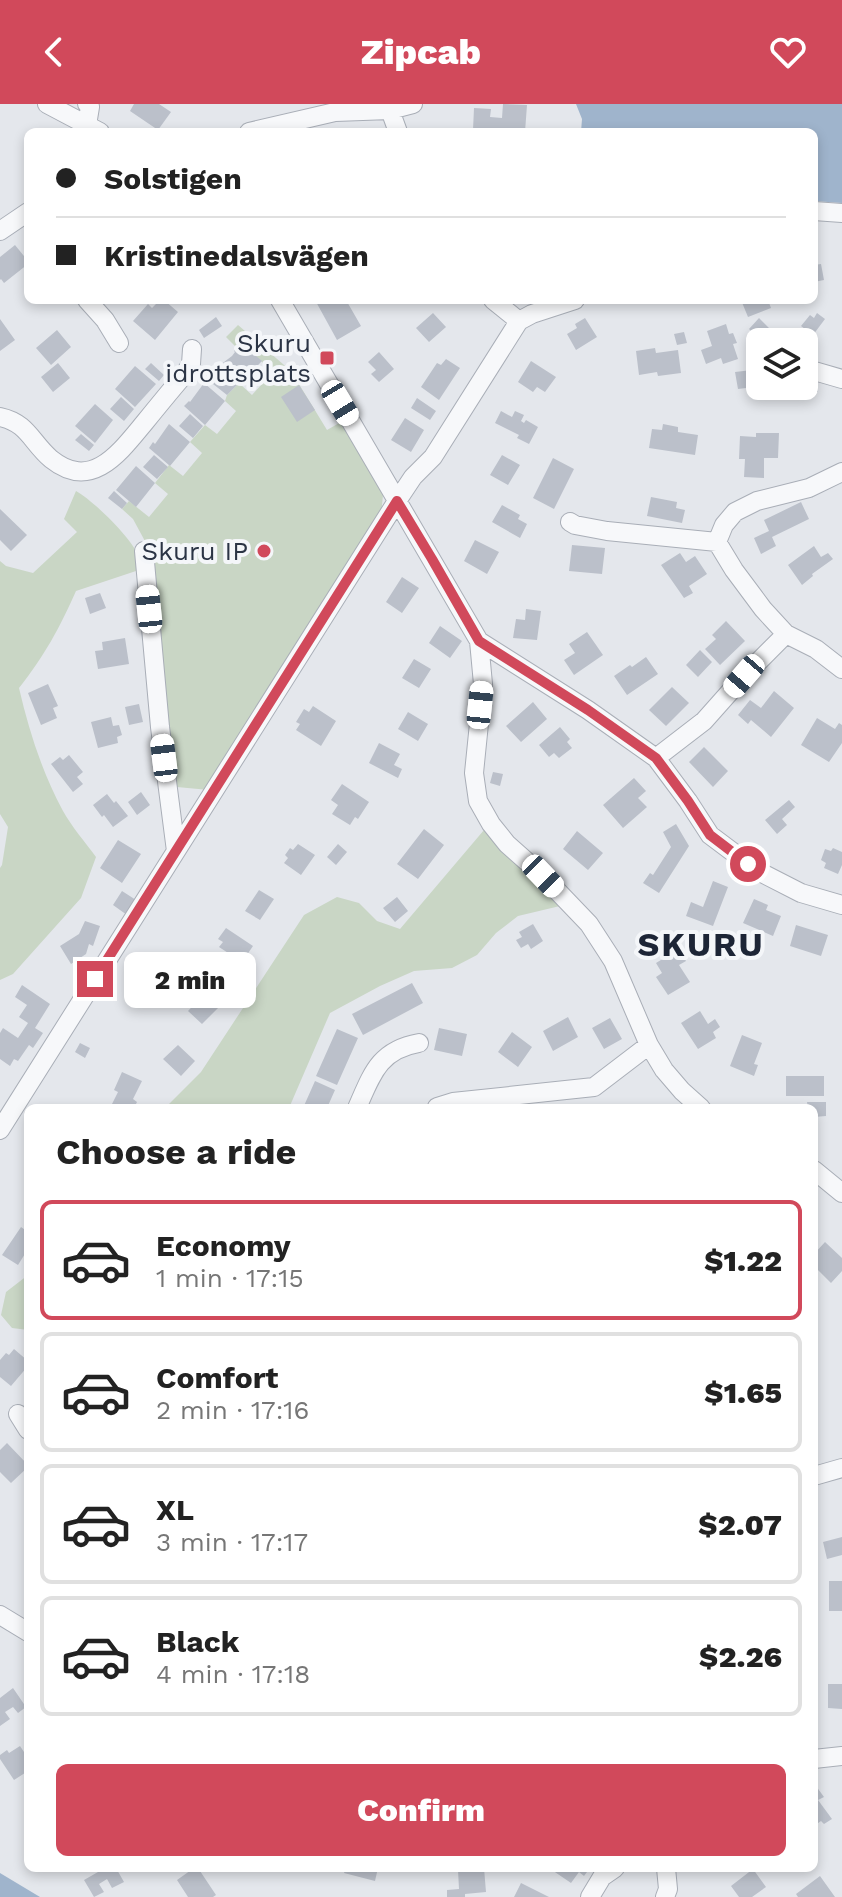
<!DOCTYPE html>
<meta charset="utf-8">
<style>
:root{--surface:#fff;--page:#f2f2f2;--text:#222;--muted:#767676;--line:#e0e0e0;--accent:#d1495b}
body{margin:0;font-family:"Work Sans",sans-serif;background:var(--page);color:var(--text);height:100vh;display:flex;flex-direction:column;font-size:30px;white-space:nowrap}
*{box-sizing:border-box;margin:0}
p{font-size:26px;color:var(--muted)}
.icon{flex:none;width:44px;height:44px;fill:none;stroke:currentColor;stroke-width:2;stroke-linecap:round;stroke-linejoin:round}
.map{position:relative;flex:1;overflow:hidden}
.drawer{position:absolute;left:24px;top:1000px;width:794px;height:768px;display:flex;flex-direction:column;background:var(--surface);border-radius:12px;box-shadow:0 4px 12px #0003}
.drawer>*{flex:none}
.guide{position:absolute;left:24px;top:24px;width:794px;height:176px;border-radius:12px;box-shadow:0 4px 12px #0003;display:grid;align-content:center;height:176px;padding:0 32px;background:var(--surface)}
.controls{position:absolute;left:746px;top:224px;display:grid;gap:16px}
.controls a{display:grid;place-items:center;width:72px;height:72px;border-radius:12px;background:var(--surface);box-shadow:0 4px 12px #0003;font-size:40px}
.end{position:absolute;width:36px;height:36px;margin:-18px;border:10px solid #d1495b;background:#fff;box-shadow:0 0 0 4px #fff}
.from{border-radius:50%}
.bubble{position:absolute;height:56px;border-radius:12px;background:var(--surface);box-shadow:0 4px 12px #0003;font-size:26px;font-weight:800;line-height:56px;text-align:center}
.car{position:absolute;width:24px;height:48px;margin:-24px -12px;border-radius:10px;box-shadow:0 0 6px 2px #0007;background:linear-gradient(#fff 24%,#345 0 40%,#fff 0 76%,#345 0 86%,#fff 0)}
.guide b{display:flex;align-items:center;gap:28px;height:76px;font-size:30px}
.guide b+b{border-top:2px solid var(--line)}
.guide i{width:20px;height:20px;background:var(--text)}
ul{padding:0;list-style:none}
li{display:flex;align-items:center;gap:24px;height:120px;margin:0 16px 12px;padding:0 16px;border:4px solid var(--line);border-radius:12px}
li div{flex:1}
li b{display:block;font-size:30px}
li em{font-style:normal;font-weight:800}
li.selected{border-color:var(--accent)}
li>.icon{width:72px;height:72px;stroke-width:1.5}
h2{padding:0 32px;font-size:36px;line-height:96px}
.cta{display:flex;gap:16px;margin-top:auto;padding:16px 32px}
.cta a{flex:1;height:92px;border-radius:12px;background:var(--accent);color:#fff;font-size:32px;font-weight:800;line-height:92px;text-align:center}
header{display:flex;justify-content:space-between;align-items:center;height:104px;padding:0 32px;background:var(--accent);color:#fff;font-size:36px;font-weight:800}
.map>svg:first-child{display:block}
</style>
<header><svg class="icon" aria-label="back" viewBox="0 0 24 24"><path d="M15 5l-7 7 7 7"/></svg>Zipcab<svg class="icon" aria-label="heart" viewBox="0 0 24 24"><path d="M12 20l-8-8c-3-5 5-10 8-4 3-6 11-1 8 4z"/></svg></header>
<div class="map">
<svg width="842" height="1793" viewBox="0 0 842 1793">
<rect width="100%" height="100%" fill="#e4e7ec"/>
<path fill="#c9d6c5" d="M238,221l53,46 36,59 14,-8 42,73 -2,20 -172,275 -32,-3 -31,-244 -13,-24 -11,-10 7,-8 20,16 19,-23 -13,-11 14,-18 14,11 19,-23 -12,-11 15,-17 12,9 19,-23 -11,-10 2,-6 10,-10 3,-1 12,11 21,-23 -32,-29 -5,4 -10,-10z
M76,387c18,10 59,50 65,70l-5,10 -60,20c-17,38 -31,64 -57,97 10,43 23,84 44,123 9,16 22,31 33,46l-15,41 -68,76 -13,6v-112l2,-3 6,-38 -8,-13v-253l6,5 27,7 44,-41 -13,-13z
M484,726l76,76 -42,10 -22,17 -19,22 -25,13 -38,3 -34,15 -50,27 -41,95h-124l36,-36 103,-157 33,-18 22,6 18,18 23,8z
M28,1171v55l-16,-2 -11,-13 5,-23z"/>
<path fill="#9fb4cc" d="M576,0h266v99l-28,-2v-69h-233l1,-13z
M0,1769l40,24h-40z"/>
<path fill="#bbc0ca" d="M134,0h25l12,8 -13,18 -28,-19z
M503,0l24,1 -2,27h-46v-2h-6l1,-22 17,1 -1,8 12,1z
M15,141l13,16v3l-24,19 -3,-4 -1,1v-23z
M821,160l3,16 -10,2v-17z
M160,196h4l14,12 -23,28 -22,-19 15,-17 4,4z
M315,196h31l15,26 -24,14z
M741,196h27l3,8 -23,9z
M433,209l13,14 -17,15 -13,-14z
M817,209l8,6 -12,16 -12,-9 9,-11 4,3z
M216,213l6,9 -18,12 -5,-8z
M585,214l12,19 -21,13 -9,-16 10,-6 -2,-4z
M759,214l13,13 -10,11 -13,-13z
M0,215l15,21 -15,11z
M726,220l3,10 4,-1 4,10 -4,1 5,15 -15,5 -2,-6 -15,6 -5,-14 11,-4 -5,-15z
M57,226l14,17 -20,18 -15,-17z
M684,228l3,11 -10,2 -3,-11z
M241,239l21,18 -22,23 -20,-19 12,-9 3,-4 -1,-1z
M655,244l1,5 22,-3 3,23 -23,3 -1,-4 -18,3 -3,-24z
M379,248l15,17 -15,13 -8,-8 5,-4 -8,-8z
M446,255l14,9 -21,32 -18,-13 16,-24 4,2z
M531,257l25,16 -11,15 -8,-5 -4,5 -15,-10z
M58,259l12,15 -17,14 -12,-15z
M151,259l13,12 -5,6 -14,-12z
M135,262l21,18 -21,23 -20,-18z
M752,266l2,17 -16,2 -3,-17z
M223,268l14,13 -10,10 -14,-11z
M804,276h14v12h-18v-6h4z
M204,279l21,18 -20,24 -21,-19 5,-5 1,1z
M299,281l16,25 -18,12 -16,-25z
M121,293l13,12 -10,12 -14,-12z
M417,294l19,13 -6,9 -19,-12z
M95,300l18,16 -18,23 -20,-17z
M501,307l11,6 3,-6 9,4 -3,6 3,2 2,-3 12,7 -9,17 -12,-6 2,-3 -24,-12z
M190,310l13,12 -10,12 -14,-12z
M405,314l19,12 -13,22 -20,-12z
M169,320l21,18 -20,24 -21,-18 4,-6 2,2z
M663,320l15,3v5l20,3 -3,20 -46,-7 3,-19 10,1z
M756,329h23l-1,25h-14v20l-20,-1 1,-18h-6l1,-23 16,1z
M81,330l13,11 -5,6 -14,-11z
M154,351l14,12 -11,12 -14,-12z
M502,351l18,10 -12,20 -18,-10z
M553,354l21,11 -20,40 -21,-11z
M136,362l19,17 -19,24 -20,-17z
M114,387l13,12 -5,6 -14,-11z
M651,393l26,5 -1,6 9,2 -3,13 -35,-7z
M801,398l8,17 -37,18 4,9 -15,8 -7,-16 15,-7 -5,-11z
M502,401l18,10 -2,4 9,5 -7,14 -28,-16z
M0,405l27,26 -16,16 -11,-11z
M475,436l24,12 -12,22 -23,-13z
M572,441l33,3 -3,26 -33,-3z
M814,442l7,11 7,-4 5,6 -21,15 1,2 -11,9 -14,-20z
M680,449l6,9 9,-6 12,18 -18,12 4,7 -9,5 -23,-33z
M402,473l17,11 -17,25 -16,-11z
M100,489l6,15 -16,6 -5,-16z
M526,505l15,2 -4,29 -24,-2 3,-19 9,1z
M726,517l19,20 -25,24 -15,-16 11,-10 -4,-4z
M440,522l22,15 -12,17 -21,-15z
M587,528l16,23 -29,20 -10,-15 11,-7 -6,-9z
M125,534l4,26 -31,5 -3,-18 8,-1 -1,-8z
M700,546l12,12 -14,15 -12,-12z
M646,553l12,17 -31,21 -13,-19 16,-11 2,2z
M414,555l17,10 -12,19 -17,-10z
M48,580l10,22 -5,2 4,10 -16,7 -13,-32z
M672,583l17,16 -23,23 -17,-16z
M774,587l20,17 -23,29 -20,-17 -3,4 -10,-9 12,-15 11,8z
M533,598l14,17 -26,23 -15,-16z
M139,600l4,18 -14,3 -4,-18z
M313,602l23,15 -15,25 -25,-16 4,-6 -4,-2 8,-13 5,3z
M408,608l20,12 -10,17 -20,-12z
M111,613l2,9 6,-1 3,10 -5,2 1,6 -20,5 -7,-26z
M817,614l18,11 4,-6 3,2v18l-13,19 -28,-17z
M560,623l10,12 -3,3 5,6 -13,10 -5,-5 -5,4 -10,-12z
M379,639l21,11 -6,11 8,4 -4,9 -29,-15z
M704,643l24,24 -15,16 -24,-25z
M69,651l14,17 -6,5 6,7 -10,8 -22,-28 9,-7 3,3z
M493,668l10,2 -3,12 -10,-3z
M634,674l12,13 -8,7 9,9 -24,21 -20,-23z
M342,680l27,18 -11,17 -3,-2 -5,8 -18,-11 6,-9 -7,-5z
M141,688l9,13 -13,10 -9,-13z
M107,690l7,9 2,-2 12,15 -15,11 -9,-12 -2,2 -9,-12z
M789,696l6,7 -13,12 5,6 -10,9 -12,-14z
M676,720l13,22 -30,47 -16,-10 7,-10 3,2 18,-28 -8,-15z
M424,725l20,16 -26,34 -21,-15z
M577,727l26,22 -15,17 -25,-21z
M118,736l23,14 -19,29 -22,-15z
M298,740l17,11 -14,20 -17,-12 4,-5 -3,-3 5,-7 3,2z
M338,740l9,8 -11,13 -9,-8z
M833,744l9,4v13l-4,9 -14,-6 2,-5 -5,-3 4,-11 6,2z
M713,777l15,6 -15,39 -27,-10 5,-14 12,5z
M259,786l15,9 -14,21 -15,-9z
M122,787l14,9 -9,15 -14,-10z
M397,793l11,14 -13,11 -12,-14z
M754,795l14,6 -2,5 15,6 -8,20 -30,-13z
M85,817l15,5 -7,20 -4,-2 -3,10 -15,10 -11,-18 19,-12z
M533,820l10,17 -12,8 -3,-5 -7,4 -5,-8 6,-3 -3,-5z
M796,821l32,10 -7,21 -31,-10z
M226,824l27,18 -11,16 -23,-15 4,-5 -5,-3z
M679,845l7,12 -7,4 11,17 -22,13 -12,-18 6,-4 -6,-10z
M412,879l11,20 -60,32 -11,-21z
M22,881l28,19 -15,24 8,5 -10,15 -4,-3 -11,16 -4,-2 -4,7 -10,-7v-26l3,-5 15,10 10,-15 -9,-6 8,-12 -12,-8z
M206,888l14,14 -18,18 -14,-13z
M700,907l8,13 7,-5 5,8 -7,5 3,6 -18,11 -17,-26z
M568,913l10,20 -25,14 -10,-20z
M610,914l12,21 -18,10 -12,-21z
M439,924l28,6 -5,22 -28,-6z
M337,925l21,9 -21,47 -21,-9z
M512,928l20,15 -14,20 -20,-15z
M742,931l20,8 -8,21 4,1 -4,11 -24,-10z
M80,939l10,5 -5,10 -10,-6z
M178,941l17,16 -14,15 -18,-17z
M122,968l20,9 -9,18 4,3 -3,6h-24l8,-16 -4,-2z
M786,972h38v20h-38z
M315,977l20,9 -8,18h-24z
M807,998h19v14l-12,1v-9h-6z
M21,1123l7,5v17l-10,16 -16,-10z
M825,1138l17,16v13l-11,12 -17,-17v-12z
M14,1245l14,12v5l-17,20 -11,-9v-17l6,-7 3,2z
M7,1339l21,22v2l-17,16 -11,-11v-22z
M842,1433v18l-15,4 -4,-17z
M829,1477h13v30h-13z
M828,1580h14v25l-14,-1z
M13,1584l13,19 -8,6 -5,-6 -8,5 5,7 -10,7v-28z
M20,1642l8,12v13l-14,9 -14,-21v-4l7,-5 2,3z
M816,1682l8,11 -6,3 14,19 -8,5 -3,-3 -7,5v-38z
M105,1764h11l8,14 -12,6 -5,-9 -8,5 5,8 -10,5 -10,-17z
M194,1764h4l18,27 -3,2h-25l-11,-17z
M346,1764h32l-3,13 -31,-8z
M484,1764l2,24 -21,2v3h-18v-7l12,-1 -1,-19z
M549,1764h41l-6,8 -5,-4 -8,11z
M753,1765l13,18 -14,10h-13l-8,-11z
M820,1772l15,21h-37l-2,-3z
M521,1779l28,14h-35z"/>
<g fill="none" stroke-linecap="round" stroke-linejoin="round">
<defs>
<path id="minor" d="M47,0l53,28
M390,6l8,22
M84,28l3,-7 3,-18 -3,-3
M249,28l86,-20 55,-2 23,-6
M814,107l28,2
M0,127l28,-19
M87,196l18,20 14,23
M280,196l199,341 4,43 -9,89 4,28 13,23 16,20 36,32 46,48 24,37 36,84 15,25 18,21 19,17
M493,196l26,21
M804,264l38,11
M0,313c28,6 31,25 51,42 41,33 69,-7 94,-37 13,-16 26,-32 39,-47l7,-11 1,-15
M842,368l-33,16 -52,13 -22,11 -11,13 -7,17 17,28 29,39 23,25 30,15 26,20
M570,418l5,3 32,6 110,11
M144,447l16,176 16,124
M479,537l109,69 68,48 32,43 22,34 48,36 43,22 41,12
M656,654l48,-37 40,-45 42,-42
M437,1003l16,-5 141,-15 55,-42
M357,1004c15,-34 22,-58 62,-65
M0,1026l397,-629 16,-24 20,-20 86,-136 13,-7 43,-14
M814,1066l28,23
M18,1310l10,16
M814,1372l28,-8
M0,1511l28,17
M814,1655l28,-3
M590,1793l12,-20 13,-9
M665,1793l3,-8 -2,-21"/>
</defs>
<use href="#minor" stroke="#a9aeb7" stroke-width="20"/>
<use href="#minor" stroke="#f7f8fa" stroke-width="18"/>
</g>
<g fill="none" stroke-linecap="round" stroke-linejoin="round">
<path stroke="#d1495b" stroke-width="10" d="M95,875l302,-478 35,58 47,82 109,69 68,48 32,43 22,34 38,29"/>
</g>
<g fill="#d1495b" stroke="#f4f6f9" stroke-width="3">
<rect x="319" y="246" width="16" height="16" rx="4"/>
<circle cx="264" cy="447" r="8"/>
</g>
<g text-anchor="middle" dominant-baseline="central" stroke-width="8" stroke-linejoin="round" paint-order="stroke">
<g font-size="26" fill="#2b3445" stroke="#f4f6f9" text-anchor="end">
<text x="311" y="239">Skuru<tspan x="311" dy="30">idrottsplats</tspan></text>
<text x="248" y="447">Skuru IP</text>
</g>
<g font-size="34" font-weight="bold" letter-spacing="2" fill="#1d2536" stroke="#f4f6f9">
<text x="701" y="840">SKURU</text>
</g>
</g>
</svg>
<div class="controls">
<a><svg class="icon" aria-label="layers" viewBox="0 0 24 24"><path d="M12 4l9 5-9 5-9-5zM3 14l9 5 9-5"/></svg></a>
</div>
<i class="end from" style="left:748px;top:760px"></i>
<i class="end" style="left:95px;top:875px"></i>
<div class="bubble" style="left:124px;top:848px;width:132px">2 min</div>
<i class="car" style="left:340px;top:299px;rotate:149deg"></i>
<i class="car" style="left:149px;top:505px;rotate:354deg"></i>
<i class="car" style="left:744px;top:572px;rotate:221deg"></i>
<i class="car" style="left:480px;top:601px;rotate:6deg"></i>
<i class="car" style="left:164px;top:654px;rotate:353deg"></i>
<i class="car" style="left:543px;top:772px;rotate:136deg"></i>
<div class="guide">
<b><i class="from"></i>Solstigen</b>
<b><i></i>Kristinedalsvägen</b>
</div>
<section class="drawer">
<h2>Choose a ride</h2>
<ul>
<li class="selected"><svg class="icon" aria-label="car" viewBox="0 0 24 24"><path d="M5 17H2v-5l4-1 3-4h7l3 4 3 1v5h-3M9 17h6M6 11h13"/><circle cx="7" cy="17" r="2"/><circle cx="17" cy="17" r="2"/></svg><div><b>Economy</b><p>1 min · 17:15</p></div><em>$1.22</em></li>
<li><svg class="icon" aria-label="car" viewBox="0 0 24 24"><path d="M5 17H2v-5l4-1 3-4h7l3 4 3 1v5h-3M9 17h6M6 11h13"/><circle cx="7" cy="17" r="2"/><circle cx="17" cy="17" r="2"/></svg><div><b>Comfort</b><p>2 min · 17:16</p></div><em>$1.65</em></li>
<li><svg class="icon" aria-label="car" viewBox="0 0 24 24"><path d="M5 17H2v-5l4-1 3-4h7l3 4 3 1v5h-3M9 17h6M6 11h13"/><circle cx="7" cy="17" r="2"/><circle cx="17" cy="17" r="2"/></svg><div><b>XL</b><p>3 min · 17:17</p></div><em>$2.07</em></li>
<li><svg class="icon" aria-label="car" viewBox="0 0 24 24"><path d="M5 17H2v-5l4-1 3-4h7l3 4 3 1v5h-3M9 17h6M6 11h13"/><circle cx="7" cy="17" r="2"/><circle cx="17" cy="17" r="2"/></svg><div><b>Black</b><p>4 min · 17:18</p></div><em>$2.26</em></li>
</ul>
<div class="cta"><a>Confirm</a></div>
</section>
</div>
